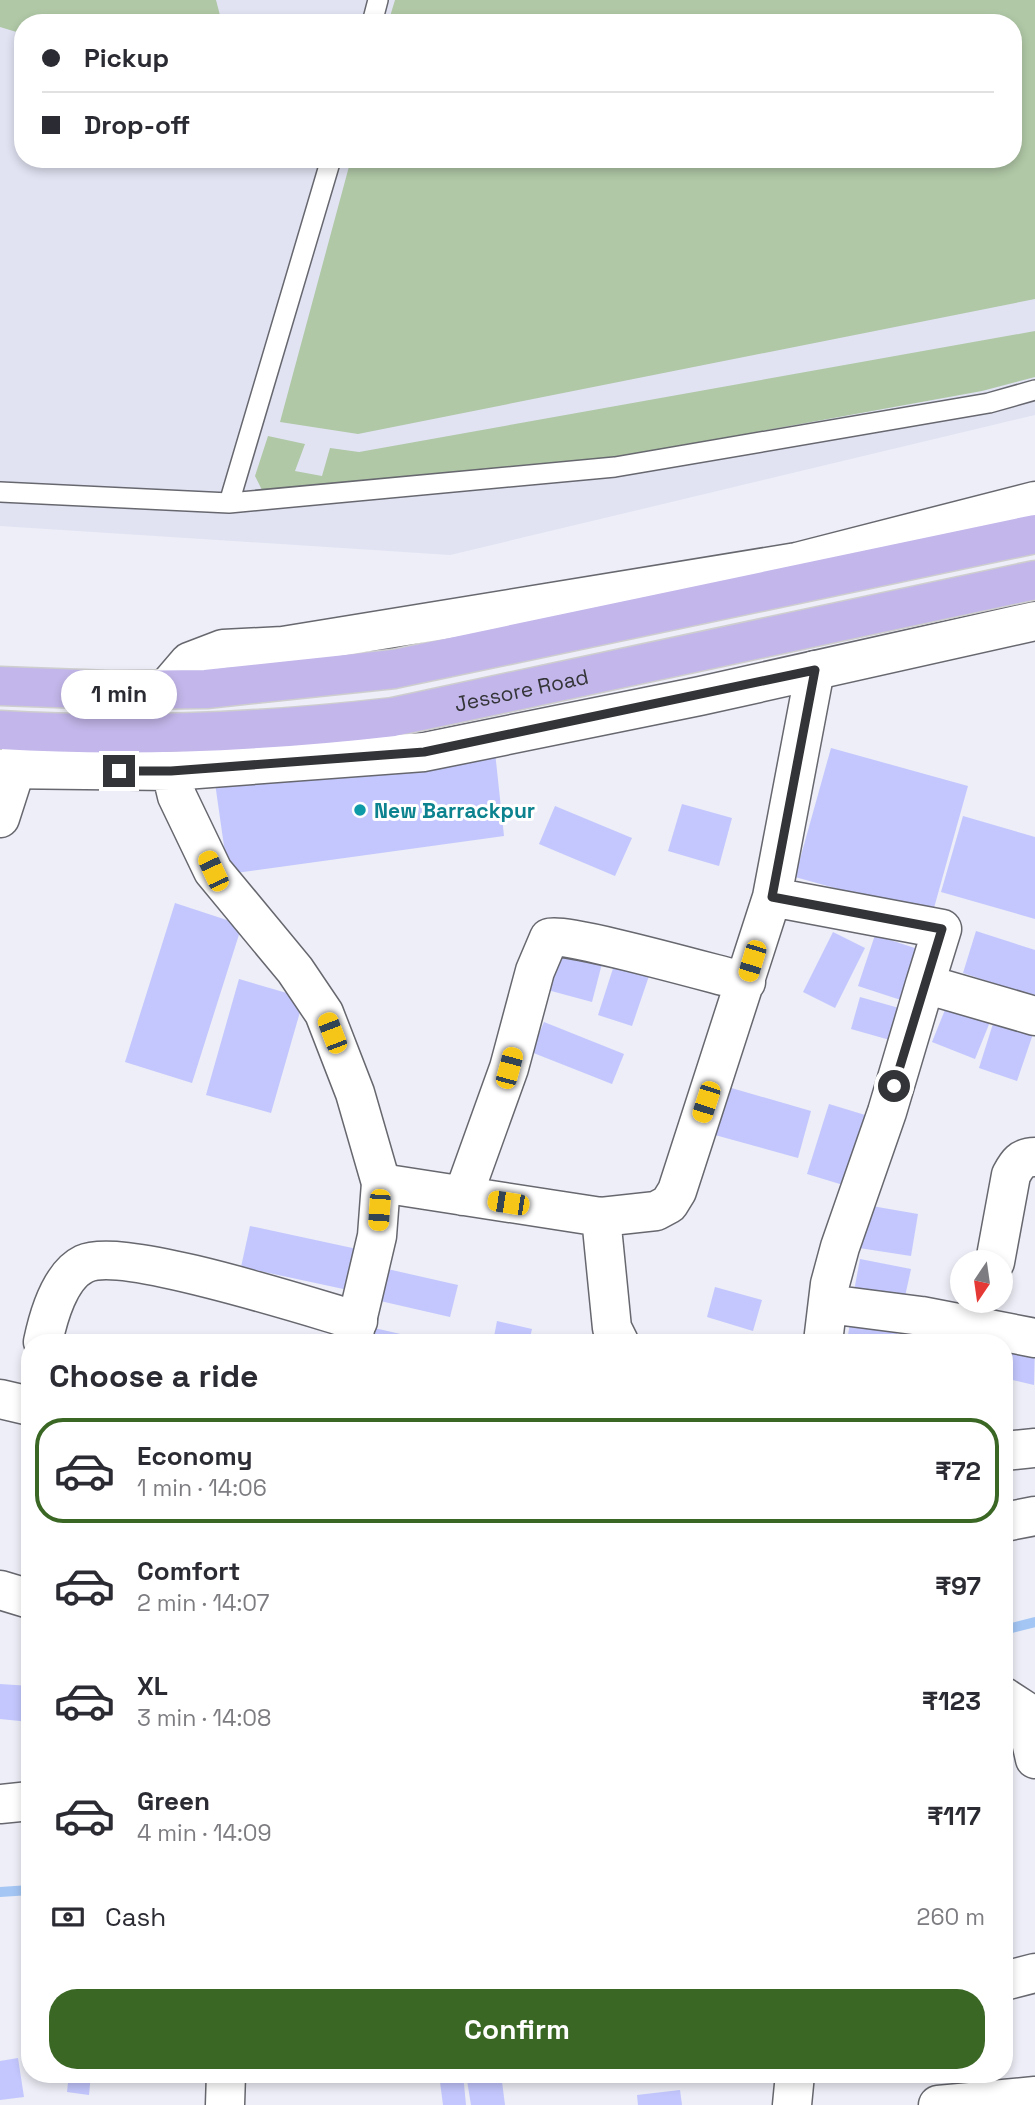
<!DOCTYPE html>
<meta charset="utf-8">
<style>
:root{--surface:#fff;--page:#f2f2f3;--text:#2b2b33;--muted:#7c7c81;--line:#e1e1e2;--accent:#3b6725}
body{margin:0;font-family:"Space Grotesk",sans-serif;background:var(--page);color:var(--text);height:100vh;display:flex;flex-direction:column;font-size:26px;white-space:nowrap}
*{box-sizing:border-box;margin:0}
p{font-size:23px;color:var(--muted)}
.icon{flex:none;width:38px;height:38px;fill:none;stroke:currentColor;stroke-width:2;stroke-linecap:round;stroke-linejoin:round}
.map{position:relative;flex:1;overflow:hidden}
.side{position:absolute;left:21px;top:1334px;width:992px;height:749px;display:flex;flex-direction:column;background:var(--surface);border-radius:28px;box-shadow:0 4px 10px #0003}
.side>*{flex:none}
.guide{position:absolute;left:14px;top:14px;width:1008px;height:154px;border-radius:28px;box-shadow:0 4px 10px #0003;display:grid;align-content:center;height:154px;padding:0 28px;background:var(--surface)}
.needle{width:46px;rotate:193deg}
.tools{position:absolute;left:950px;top:1250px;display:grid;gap:14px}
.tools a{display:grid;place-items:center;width:63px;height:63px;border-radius:50%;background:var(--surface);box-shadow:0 4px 10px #0003;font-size:35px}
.end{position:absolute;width:32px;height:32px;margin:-16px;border:9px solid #333437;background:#fff;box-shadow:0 0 0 4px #fff}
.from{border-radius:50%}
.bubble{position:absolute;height:49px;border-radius:24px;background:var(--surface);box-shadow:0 4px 10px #0003;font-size:23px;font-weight:700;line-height:49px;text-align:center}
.car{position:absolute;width:21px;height:42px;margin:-21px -10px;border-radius:9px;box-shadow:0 0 5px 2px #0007;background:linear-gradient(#f5c518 24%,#345 0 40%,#f5c518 0 76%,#345 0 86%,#f5c518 0)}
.guide b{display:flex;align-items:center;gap:24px;height:66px;font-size:26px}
.guide b+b{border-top:2px solid var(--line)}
.guide i{width:18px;height:18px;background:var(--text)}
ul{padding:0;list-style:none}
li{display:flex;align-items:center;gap:21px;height:105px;margin:0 14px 10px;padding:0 14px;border:4px solid transparent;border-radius:28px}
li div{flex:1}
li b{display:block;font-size:26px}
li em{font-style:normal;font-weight:700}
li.active{border-color:var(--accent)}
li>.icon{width:63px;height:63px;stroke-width:1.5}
h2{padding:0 28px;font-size:32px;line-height:84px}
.pay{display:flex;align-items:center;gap:18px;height:77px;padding:0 28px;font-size:26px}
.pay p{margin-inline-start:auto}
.button{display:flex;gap:14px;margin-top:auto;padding:14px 28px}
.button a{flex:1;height:80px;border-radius:28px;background:var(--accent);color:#fff;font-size:28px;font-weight:700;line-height:80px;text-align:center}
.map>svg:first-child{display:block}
</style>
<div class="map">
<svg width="1035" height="2105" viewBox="0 0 1035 2105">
<rect width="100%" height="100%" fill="#edeef7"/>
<path fill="#e1e3f3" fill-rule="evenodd" d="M0,0h1035v415l-585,140 -450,-29zM23,23h990v136h-990z"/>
<path fill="#b0c8a6" d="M0,0h216l6,23h-199v11l-23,-7z
M395,0h640v299l-677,135 -78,-12 71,-263h662v-136h-625z
M1035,331v46l-53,14 -362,66 -358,33 -7,-14 13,-40 37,8 -10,27 27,5 8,-28 29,4z"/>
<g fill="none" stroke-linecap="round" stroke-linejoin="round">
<path stroke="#a4c6f4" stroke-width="10" d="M1004,1630l31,-8
M0,1892l30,-2"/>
</g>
<path fill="#c3c7fd" d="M831,748l137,38 -36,129 -137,-38z
M495,752l9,84 -276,38 -13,-91z
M682,804l50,14 -13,48 -51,-15z
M555,806l77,32 -17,38 -76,-32z
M963,816l72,21v82l-94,-27z
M175,903l67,22 -50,158 -67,-21z
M976,931l59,19v47l-72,-24z
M833,932l32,16 -30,60 -32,-16z
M875,935l52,17 -17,51 -52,-17z
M556,939l49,13 -13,50 -48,-13z
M617,956l35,11 -20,59 -34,-11z
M239,979l65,19 -33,115 -65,-18z
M951,995l43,17 -19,47 -43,-17z
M860,997l46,13 -9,32 -46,-13z
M997,1011l38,17 -18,53 -38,-13z
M544,1022l80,32 -12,30 -81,-32z
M728,1087l83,24 -13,47 -83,-23z
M829,1104l46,14 -22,70 -46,-14z
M866,1205l52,9 -7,42 -52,-8z
M250,1226l107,23 -9,41 -107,-23z
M860,1259l51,10 -7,32 -50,-10z
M383,1268l75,17 -8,32 -74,-17z
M715,1287l47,13 -9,31 -46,-14z
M852,1309l48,7 -4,26h-49z
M497,1321l35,8 -3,13h-36z
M370,1327l39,9 -1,6h-42z
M1004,1342h31l-1,43 -30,-7z
M0,1684l30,2v36l-30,-3z
M18,2058l6,39 -24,3v-39z
M69,2074h22l-2,21 -22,-3z
M439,2074h24l3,31h-23z
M466,2074h35l4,31h-34z
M680,2090l2,15h-44l-1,-10z"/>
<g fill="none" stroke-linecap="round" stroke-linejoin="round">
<defs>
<path id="service" d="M372,23l6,-23
M0,492l229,11 386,-36 374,-64 46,-13
M229,503l102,-344"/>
<path id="minor" d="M0,818l26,-81
M772,897l43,-227
M381,1183l220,34 55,-6 13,-7 8,-13 95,-294 170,32 -17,55 110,32
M463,1196l46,-128 26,-97 14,-33c17,-6 168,37 197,44
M601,1217l11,111 7,14
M995,1262l16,-87c6,-11 10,-18 24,-18
M828,1304l93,12 114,22
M43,1342c5,-24 16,-66 41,-78 39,-18 225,43 274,57
M823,1342l7,-58 10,-37 47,-135 38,-128
M0,1399l30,7
M1004,1451l31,-3
M1004,1522l31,-6
M0,1590l30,9
M1004,1697l20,13 11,49
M0,1804l30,-3
M1004,1981l31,-8
M792,2105l3,-31
M938,2105l97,-9"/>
<path id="tertiary" d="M165,690l24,-28 34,-13 60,-3 514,-84 238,-61
M0,769l171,2 253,-19 276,-56 335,-75
M171,771l6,25 36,75 82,99 29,43 31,80 26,90 -4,53 -25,106
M225,2105l1,-31"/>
<g id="trunk">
<path d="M0,686l110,4 96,-1 188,-20 641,-135"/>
<path id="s1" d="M0,730c132,8 262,2 393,-13l642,-137"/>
</g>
</defs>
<use href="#service" stroke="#67686f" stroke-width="22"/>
<use href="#minor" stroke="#67686f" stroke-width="41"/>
<use href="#tertiary" stroke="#67686f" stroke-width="41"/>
<use href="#trunk" stroke="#cececf" stroke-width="41"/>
<use href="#service" stroke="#fff" stroke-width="19"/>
<use href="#minor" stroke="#fff" stroke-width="38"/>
<use href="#tertiary" stroke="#fff" stroke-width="38"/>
<use href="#trunk" stroke="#c3b6ea" stroke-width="38"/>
</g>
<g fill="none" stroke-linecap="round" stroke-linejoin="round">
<path stroke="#333437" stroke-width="9" d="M119,771h52l253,-19 391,-82 -43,227 170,32 -48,157"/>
</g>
<circle fill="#0f9aa8" stroke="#fff" stroke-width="2.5" cx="360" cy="810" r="7"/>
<g text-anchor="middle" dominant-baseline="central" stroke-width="6" stroke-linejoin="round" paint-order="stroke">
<g font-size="21" fill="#333437" stroke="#fff">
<text stroke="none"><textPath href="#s1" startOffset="525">Jessore Road</textPath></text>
</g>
<g font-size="21" font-weight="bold" fill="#0d838f" stroke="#fff" text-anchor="start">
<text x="374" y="810">New Barrackpur</text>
</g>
</g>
</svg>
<div class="tools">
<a><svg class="needle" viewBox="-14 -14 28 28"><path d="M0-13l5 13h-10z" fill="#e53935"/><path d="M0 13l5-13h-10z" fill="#7c7c81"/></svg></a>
</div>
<i class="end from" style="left:894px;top:1086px"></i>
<i class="end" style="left:119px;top:771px"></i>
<div class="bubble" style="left:61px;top:670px;width:116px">1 min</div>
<i class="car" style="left:213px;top:871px;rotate:335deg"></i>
<i class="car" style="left:752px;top:961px;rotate:197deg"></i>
<i class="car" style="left:332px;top:1033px;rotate:339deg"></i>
<i class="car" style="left:509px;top:1068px;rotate:15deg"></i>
<i class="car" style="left:706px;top:1102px;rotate:198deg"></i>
<i class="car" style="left:508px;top:1203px;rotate:279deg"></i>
<i class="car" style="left:379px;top:1210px;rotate:184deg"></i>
<div class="guide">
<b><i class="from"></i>Pickup</b>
<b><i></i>Drop-off</b>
</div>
<section class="side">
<h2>Choose a ride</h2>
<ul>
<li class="active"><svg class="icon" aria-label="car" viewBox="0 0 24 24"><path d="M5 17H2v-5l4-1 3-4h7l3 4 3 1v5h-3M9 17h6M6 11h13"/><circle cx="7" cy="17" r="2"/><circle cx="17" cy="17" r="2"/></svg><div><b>Economy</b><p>1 min · 14:06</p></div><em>₹72</em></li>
<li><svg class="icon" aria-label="car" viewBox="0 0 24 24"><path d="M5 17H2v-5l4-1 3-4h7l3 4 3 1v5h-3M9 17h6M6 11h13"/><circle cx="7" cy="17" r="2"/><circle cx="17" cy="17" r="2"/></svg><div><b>Comfort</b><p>2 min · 14:07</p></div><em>₹97</em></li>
<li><svg class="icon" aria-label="car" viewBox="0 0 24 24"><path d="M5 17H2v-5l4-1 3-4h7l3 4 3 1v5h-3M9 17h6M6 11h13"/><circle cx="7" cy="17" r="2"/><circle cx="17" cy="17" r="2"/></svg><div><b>XL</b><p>3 min · 14:08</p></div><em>₹123</em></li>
<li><svg class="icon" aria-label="car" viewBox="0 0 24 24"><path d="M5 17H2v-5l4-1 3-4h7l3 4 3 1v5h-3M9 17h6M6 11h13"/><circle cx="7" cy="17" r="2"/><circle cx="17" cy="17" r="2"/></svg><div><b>Green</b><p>4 min · 14:09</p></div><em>₹117</em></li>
</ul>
<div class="pay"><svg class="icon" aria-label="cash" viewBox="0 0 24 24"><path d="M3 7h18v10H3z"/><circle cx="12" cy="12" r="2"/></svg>Cash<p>260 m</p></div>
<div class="button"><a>Confirm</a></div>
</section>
</div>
